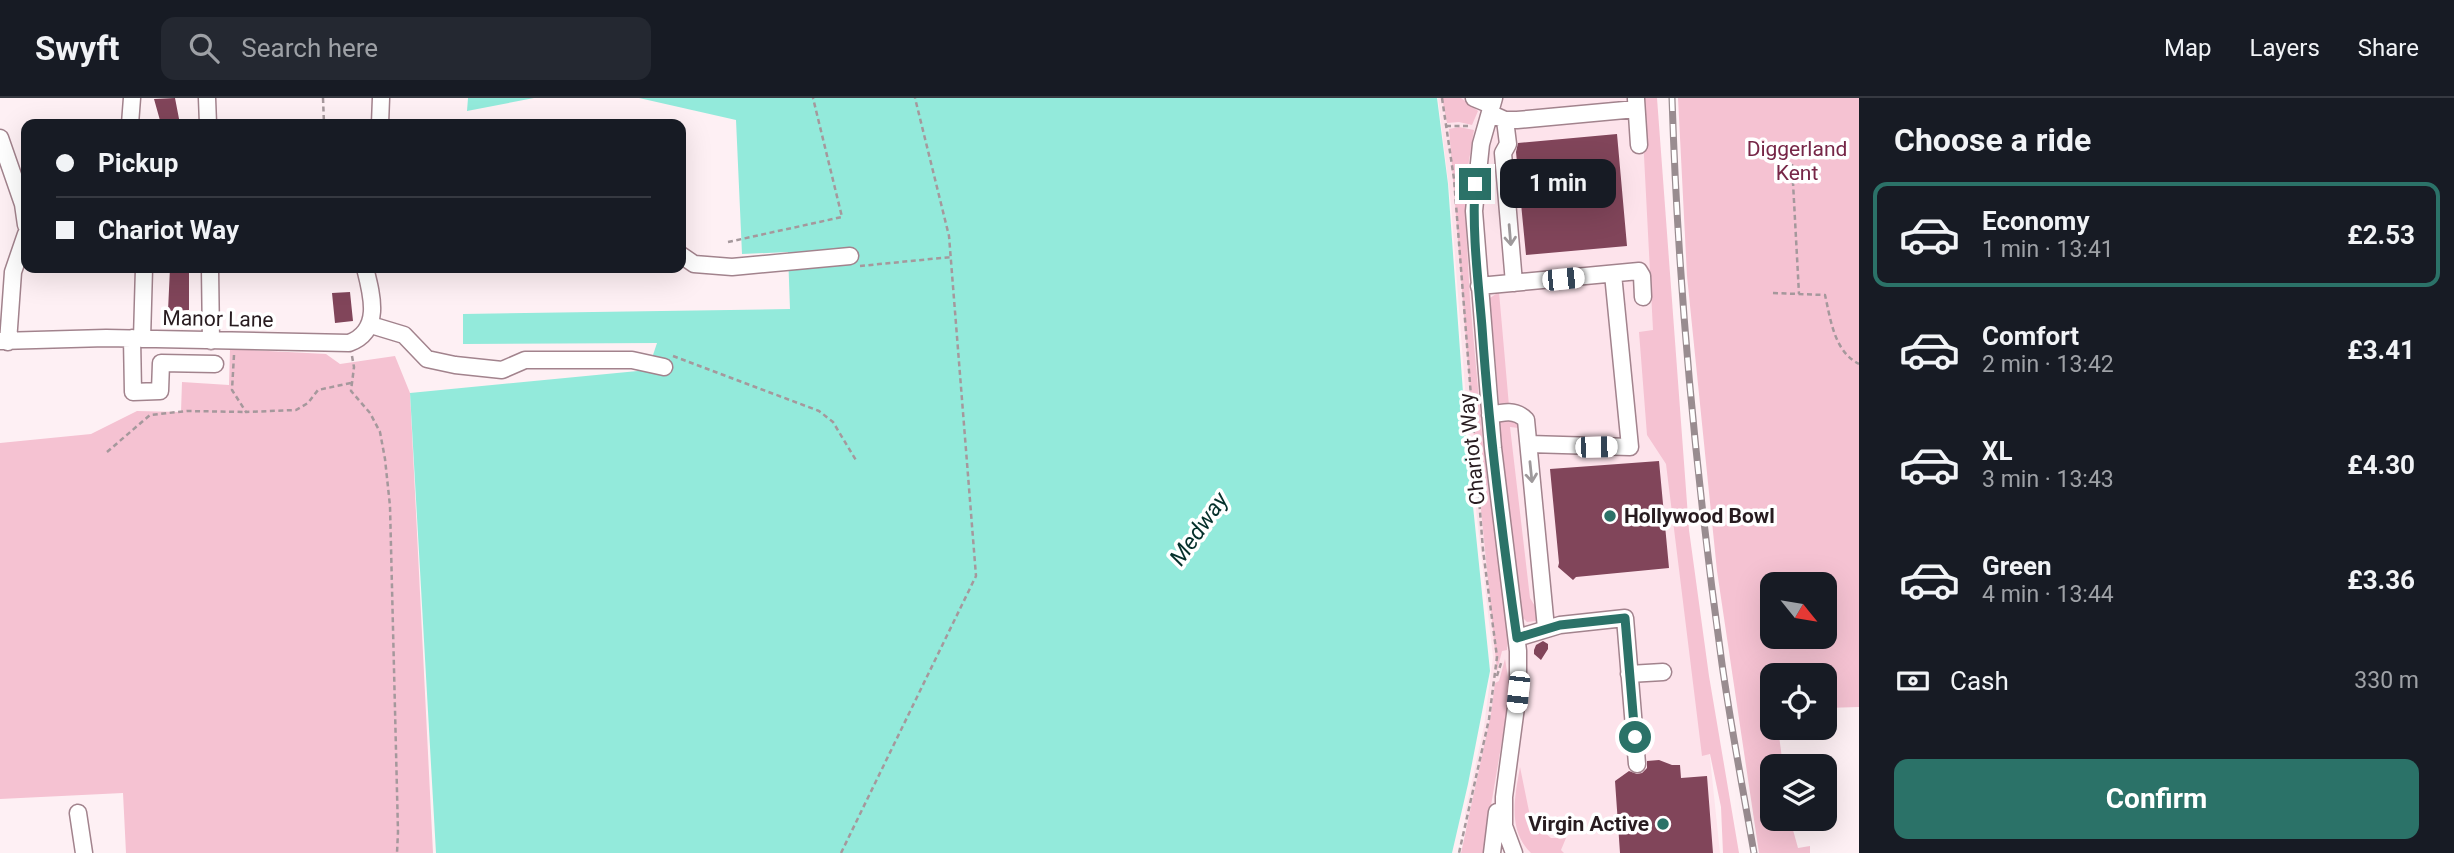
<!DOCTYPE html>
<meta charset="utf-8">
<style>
:root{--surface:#171b24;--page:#242831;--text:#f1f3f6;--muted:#9ea1a6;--line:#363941;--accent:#2b7268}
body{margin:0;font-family:Roboto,sans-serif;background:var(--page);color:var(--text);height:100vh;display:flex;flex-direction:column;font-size:26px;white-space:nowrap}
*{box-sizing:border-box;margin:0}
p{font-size:23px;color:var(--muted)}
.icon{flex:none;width:38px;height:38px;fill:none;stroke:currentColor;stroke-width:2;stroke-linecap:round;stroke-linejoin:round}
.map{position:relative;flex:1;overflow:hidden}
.sheet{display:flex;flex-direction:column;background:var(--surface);width:595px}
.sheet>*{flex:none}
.guide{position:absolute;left:21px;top:21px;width:665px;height:154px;border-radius:14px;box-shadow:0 7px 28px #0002;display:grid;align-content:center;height:154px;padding:0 35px;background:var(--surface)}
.needle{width:46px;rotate:120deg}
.buttons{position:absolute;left:1760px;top:474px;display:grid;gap:14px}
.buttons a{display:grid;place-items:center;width:77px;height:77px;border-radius:14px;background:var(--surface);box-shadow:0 7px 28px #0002;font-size:35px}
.end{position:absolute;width:32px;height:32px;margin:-16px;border:9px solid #2b7268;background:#fff;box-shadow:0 0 0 4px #fff}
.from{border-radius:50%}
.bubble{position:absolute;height:49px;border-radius:14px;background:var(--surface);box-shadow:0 7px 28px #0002;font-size:23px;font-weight:700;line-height:49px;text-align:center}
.car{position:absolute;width:21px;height:42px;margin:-21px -10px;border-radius:9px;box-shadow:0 0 5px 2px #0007;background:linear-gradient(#fff 24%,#345 0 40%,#fff 0 76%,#345 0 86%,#fff 0)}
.guide b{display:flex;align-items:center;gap:24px;height:66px;font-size:26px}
.guide b+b{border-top:2px solid var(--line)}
.guide i{width:18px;height:18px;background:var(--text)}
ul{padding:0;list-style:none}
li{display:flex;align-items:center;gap:21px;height:105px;margin:0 14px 10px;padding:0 21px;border:4px solid transparent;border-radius:14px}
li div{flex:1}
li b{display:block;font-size:26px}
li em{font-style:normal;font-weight:700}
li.current{border-color:var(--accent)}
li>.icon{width:63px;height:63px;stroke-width:1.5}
h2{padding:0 35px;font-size:32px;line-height:84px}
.pay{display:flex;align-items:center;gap:18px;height:77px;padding:0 35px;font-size:26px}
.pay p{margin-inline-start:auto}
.primary-button{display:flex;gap:14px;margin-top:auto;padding:14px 35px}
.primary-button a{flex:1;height:80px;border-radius:14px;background:var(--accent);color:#fff;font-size:28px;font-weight:700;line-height:80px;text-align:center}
header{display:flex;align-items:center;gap:42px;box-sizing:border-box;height:98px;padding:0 35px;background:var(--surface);border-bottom:2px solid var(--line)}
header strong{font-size:33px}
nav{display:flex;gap:38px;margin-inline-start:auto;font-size:24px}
.search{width:490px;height:63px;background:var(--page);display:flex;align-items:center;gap:18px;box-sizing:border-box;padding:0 24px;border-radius:14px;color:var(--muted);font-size:26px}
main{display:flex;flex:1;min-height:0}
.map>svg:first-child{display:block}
</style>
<header>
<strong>Swyft</strong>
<div class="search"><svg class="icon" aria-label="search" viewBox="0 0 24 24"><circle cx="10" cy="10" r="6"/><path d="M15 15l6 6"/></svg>Search here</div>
<nav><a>Map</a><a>Layers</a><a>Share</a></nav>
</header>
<main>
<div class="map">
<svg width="1859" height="755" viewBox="0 0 1859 755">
<rect width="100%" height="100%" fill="#fef0f4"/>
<path fill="#fde3eb" d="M1438,0h213l37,450 32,305h-194l-60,-22 -1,-18 19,-87 9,-69 -22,-191 -20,-262z"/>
<path fill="#f5c2d2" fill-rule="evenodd" d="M1442,0h19l17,13 -6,14 -13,-3 -12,1z
M1641,0h16l32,432 20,146 30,177h-16l-2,-46 -11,-53 -8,2 -36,-292 -19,-29 -8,-103 14,-2z
M1678,0h181v609l-34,1v-32h-52v52h5l5,38h-10v53h17l8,29 12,-2v7h-51l-42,-282 -30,-295zM1773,486h52v53h-52z
M1459,29l15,3 -7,43 -2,36 5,91 13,144 25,194 -1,12 -5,1 -5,20 -23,-232 -25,-310z
M1499,194l10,114 -10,-3 -9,-105z
M230,251l96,5 14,10 55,-8 15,37 23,460h-307l-3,-60 -123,6v-356l91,-9 46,-23 44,1 1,-30 47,3z
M1505,319l12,1 2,10 -9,-1 20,171 8,13 -2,10 -9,1 -5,-5 -24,-194z
M1505,561l4,24 -2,28 -24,142h-22l30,-139 4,-31 4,-2z
M1520,669l11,54 20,17h15l-5,12 3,3h-33c-24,-23 -16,-57 -11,-86z"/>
<path fill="#93eadb" d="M468,0h66l-67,13z
M639,0h798l11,86 19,264 23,223 -22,113 -16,69h-1016l-26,-460 238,-23 9,-27 -194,1v-30l327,-5 -2,-57 -46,2 -6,-134z"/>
<path fill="#81455a" d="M175,0l5,26h-19l-7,-25z
M1617,36l10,112 -101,9 -10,-103 2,-9z
M170,170h19v42l-21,1z
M350,194l3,29 -18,2 -3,-30z
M1659,363l10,107 -93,9 -3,3 -15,-13 1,-4 -9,-94z
M1543,543l5,3v5l-7,11 -7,-6v-4l2,-5z
M1659,662l13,5h8l1,13 26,-2 6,77h-93l-5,-72 14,-10 8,3 5,-1 5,-5v-7z"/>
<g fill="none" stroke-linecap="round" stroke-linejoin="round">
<defs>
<path id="minor" d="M207,0l1,26
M1474,0l17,7
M1494,0l-13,46 -7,67 19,237 25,203v41l-14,105v29l10,27
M1636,1l3,46
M1496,18l9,4h12l119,-11
M1505,22l3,24 -5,9 11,130
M130,26l2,-26
M380,26l1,-26
M0,40l23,66 3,21
M681,157l13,9 38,3 118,-11
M210,170l1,73
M1479,188l160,-15 3,5 1,21
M371,227l33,10 23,24 28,6 47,5 23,-10h107l32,7
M132,240l1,54 27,-1 1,-28 54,1
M142,241l2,-71
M0,243l106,-3 243,5c33,-12 23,-48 16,-75
M8,244l5,-70 13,-38
M1490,317c13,-3 26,-6 36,5l20,208
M1529,346l101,3 -17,-173
M1517,540l43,-13 65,-7 12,146
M1629,576l34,-2
M78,715l6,40
M1492,755l5,-41"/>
</defs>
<use href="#minor" stroke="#a2838d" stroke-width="19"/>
<path stroke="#a5989c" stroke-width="2.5" stroke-dasharray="5 3.5" stroke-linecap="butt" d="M323,0l1,26
M1442,0l12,81 29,371 14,107 -8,62 -30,134
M1446,28h24
M1792,66l7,130
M728,144l114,-25 -29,-119
M860,168l91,-9
M1773,195l52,2c6,26 9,56 34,69
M234,257l-2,35 14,22 50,-2 12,-7 10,-13 33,-7
M352,258l2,11 -3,24 19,22 10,19 5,27 5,47 8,326 -1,21
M673,258l146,55 14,11 24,40
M107,354l43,-37 37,-4 59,1
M1497,578l5,-16
M841,755l135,-277 -27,-340 -34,-138"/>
<use href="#minor" stroke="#fff" stroke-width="16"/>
<defs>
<path id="rail" d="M1672,0c6,189 24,379 50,566 9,63 21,126 32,189"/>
</defs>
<use href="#rail" stroke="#998c90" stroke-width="7"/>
<use href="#rail" stroke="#fff" stroke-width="4.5" stroke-dasharray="13" stroke-linecap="butt"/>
</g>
<defs><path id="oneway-shaft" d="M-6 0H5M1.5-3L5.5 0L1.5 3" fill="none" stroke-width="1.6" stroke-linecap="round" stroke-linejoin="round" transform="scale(1.75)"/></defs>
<g stroke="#9e999b">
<use href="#oneway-shaft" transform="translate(1510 137) rotate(85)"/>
<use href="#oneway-shaft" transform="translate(1531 374) rotate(84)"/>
</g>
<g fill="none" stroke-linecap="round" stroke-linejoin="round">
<path stroke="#2b7268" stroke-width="9" d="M1475,86c-3,48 3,95 7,143 7,104 20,208 35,311l43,-13 65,-7 10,119"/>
</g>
<g fill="#2b7268" stroke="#fff" stroke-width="2.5">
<circle cx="1610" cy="418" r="7"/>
<circle cx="1663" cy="726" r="7"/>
</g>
<g text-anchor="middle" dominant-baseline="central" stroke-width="7" stroke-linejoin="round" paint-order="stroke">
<g font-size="21" fill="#762647" stroke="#fff">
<text x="1797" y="51">Diggerland<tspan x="1797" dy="24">Kent</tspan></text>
</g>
<g font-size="21" fill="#281c20" stroke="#fff">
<text transform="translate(218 221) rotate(1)">Manor Lane</text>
<text transform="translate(1472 351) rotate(-96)">Chariot Way</text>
</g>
<g font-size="21" font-weight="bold" fill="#281c20" stroke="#fff" text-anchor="start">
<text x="1624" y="418">Hollywood Bowl</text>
<text x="1649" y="726" text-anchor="end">Virgin Active</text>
</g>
<g font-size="23" font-style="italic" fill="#05302b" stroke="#fff">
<text transform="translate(1199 431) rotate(-55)">Medway</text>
</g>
</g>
</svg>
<div class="buttons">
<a><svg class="needle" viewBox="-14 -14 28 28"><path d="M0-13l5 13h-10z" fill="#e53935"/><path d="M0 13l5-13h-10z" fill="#9ea1a6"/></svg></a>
<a><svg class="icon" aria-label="locate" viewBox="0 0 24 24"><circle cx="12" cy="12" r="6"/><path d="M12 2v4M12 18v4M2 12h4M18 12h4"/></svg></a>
<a><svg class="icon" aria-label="layers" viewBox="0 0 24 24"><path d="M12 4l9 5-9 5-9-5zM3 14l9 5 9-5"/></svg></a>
</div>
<i class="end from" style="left:1635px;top:639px"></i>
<i class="end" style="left:1475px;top:86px"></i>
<div class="bubble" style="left:1500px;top:61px;width:116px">1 min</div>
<i class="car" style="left:1563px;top:181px;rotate:84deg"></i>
<i class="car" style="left:1596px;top:349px;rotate:89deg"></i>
<i class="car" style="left:1518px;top:594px;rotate:186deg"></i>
<div class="guide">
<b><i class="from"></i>Pickup</b>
<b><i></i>Chariot Way</b>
</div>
</div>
<section class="sheet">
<h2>Choose a ride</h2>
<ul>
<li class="current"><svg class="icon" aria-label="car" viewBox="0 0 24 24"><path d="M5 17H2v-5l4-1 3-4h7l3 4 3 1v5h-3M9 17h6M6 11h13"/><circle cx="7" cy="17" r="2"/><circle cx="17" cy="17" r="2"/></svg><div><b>Economy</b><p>1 min · 13:41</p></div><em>£2.53</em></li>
<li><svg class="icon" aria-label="car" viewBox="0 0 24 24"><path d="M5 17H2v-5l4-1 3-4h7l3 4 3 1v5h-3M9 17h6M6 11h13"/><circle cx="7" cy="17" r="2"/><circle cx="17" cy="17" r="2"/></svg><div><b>Comfort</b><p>2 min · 13:42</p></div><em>£3.41</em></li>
<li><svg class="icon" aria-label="car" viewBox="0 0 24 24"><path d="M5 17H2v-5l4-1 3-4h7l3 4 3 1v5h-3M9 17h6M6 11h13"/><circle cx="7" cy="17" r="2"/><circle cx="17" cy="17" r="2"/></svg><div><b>XL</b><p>3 min · 13:43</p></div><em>£4.30</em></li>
<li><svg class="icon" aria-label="car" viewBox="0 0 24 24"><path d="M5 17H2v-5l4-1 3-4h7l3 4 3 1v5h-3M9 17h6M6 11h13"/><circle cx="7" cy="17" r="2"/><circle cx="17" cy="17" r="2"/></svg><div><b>Green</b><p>4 min · 13:44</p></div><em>£3.36</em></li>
</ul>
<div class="pay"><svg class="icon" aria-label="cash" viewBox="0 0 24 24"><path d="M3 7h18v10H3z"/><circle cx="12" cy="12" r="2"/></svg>Cash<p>330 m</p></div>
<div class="primary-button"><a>Confirm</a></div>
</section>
</main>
